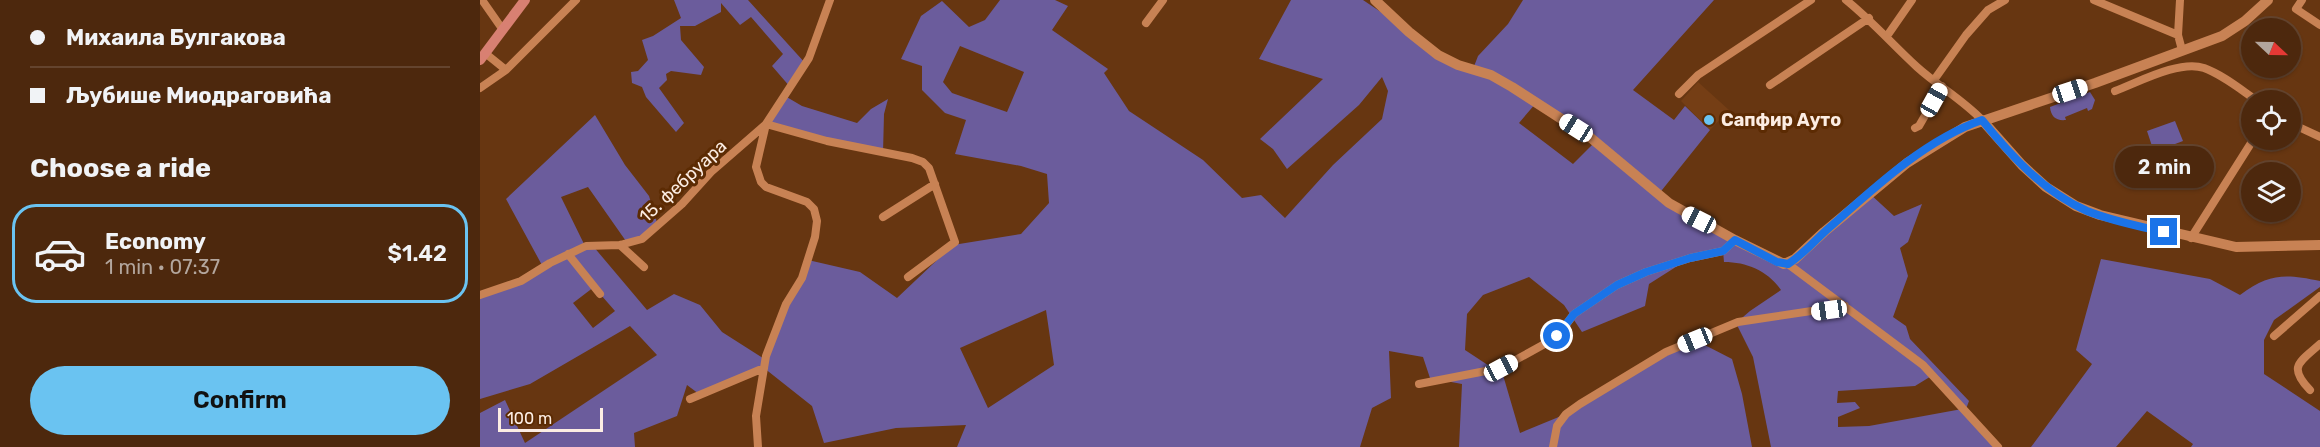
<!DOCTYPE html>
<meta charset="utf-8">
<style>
:root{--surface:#4d280d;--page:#57341b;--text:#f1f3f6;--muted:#b3a69d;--line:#64442e;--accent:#6ac3f1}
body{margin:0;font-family:Rubik,sans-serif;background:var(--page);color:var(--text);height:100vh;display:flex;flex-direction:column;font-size:22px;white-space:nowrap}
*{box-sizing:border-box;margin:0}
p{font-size:20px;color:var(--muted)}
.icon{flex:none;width:33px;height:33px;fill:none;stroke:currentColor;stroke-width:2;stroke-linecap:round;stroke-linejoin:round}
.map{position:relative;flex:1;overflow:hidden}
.details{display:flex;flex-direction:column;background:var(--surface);width:480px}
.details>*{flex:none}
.banner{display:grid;align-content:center;height:132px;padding:0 30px;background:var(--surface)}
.needle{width:39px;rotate:112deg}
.controls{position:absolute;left:1761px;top:18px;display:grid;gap:12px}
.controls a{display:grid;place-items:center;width:60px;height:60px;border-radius:50%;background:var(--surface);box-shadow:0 2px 4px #0004,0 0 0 2px var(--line);font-size:30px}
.scale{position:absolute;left:18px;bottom:15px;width:105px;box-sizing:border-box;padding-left:6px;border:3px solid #fcede3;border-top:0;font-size:16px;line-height:21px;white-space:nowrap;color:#fcede3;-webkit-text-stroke:4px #5c2b03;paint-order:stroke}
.end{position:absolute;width:27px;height:27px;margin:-14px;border:8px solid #1a73e8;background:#fff;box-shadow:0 0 0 3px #fff}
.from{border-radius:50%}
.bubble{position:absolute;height:42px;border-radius:21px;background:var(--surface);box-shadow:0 2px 4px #0004,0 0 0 2px var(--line);font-size:20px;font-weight:600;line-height:42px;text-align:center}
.car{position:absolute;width:18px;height:36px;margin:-18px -9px;border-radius:8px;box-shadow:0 0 4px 2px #0007;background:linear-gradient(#fff 24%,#345 0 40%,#fff 0 76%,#345 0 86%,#fff 0)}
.banner b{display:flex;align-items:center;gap:21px;height:57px;font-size:22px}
.banner b+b{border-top:2px solid var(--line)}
.banner i{width:15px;height:15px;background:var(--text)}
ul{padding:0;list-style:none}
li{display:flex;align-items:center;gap:18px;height:99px;margin:0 12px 9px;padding:0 18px;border:3px solid transparent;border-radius:24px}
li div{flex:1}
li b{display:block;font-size:22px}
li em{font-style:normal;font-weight:600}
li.on{border-color:var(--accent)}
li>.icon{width:54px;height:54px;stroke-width:1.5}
h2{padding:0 30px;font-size:27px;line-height:72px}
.action{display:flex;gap:12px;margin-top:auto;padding:12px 30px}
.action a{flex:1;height:69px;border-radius:36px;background:var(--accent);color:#111;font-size:24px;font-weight:600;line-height:69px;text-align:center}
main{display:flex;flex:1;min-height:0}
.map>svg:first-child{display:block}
</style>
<main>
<section class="details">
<div class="banner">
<b><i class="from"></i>Михаила Булгакова</b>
<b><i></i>Љубише Миодраговића</b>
</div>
<h2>Choose a ride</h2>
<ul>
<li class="on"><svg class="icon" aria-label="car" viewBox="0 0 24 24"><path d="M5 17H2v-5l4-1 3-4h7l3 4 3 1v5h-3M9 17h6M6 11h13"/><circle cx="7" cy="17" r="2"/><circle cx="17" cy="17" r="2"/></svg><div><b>Economy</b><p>1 min · 07:37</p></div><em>$1.42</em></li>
</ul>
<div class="action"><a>Confirm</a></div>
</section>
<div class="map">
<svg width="1840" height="447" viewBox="0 0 1840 447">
<rect width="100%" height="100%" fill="#673611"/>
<path fill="#753e15" d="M1218,82l31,28 -19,20 -29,-29z"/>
<path fill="#6b5c9c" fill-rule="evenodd" d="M194,0h74l58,64 -15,24 -19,-22 11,-12 -32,-37 -11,8 -19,-22v9l-26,14h-15l1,14 23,27 -3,8 -30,-4 -5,3 1,6 -8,8 25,35 -8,9 -30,-35 -4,-10 -10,-4 -1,-11 7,-1 10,-11 -6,-20 11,-4 28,-18z
M520,0h55l13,6 -16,24 56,39 -4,4 25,38 74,49 39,38 19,-3 24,23 48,-53 49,-46 6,-28 -6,-14 -23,28 -72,64 -14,-20 -13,-10 63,-60 -64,-20 32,-59h72l58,39 17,16 35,14 5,-13 30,-32 15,-24h191l-81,90 41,30 11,-14 25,24 -52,65 130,69 81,-71 25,23 28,-12 -14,38 -8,6 8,28 -15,41 13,9 4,13 59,62 -3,8 33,38h-228l-18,-90 -17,-34 14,-12 31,-21c-13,-19 -34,-28 -57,-28l-1,-11 -33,7 -41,26 -4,22 -63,26 -18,-27 -35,-28 -46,18 -16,19 -2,36 38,25 17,58 46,-19 14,-10 115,-64 37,19 10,35 10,53h-293l3,-63 -32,-6 -7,-21 -34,-6 2,47 -19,10 -12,39h-403l9,-22 -70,3 -72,15 -12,-37 -48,-38 -65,26 -12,-9 -10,31 -43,17 1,14h-155v-34l25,-13 20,43 132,-88 -27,-29 -100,58 -50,15v-104l22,-8 41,-20 -37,-68 89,-84 30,50 24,31 9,30 -30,18 -40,-57 -27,10 24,49h8l54,64 27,-16 26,11 22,27 44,28 42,-100 52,12 37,26 56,-53 68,-11 28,-31 -2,-29 -26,-8 -66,-12 11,-34 -21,-7 -23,-23v-24l-21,-7 20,-43 21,-15 27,26 16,-7zM480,46l64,26 -17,40 -55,-19 -9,-11zM1056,103l59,39 -22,22 -54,-41zM114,287l21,24 -22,17 -20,-25zM566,310l8,55 -66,43 -28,-60zM1453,375l29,34 -93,17 -31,1v-10l22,-9 -5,-6 -18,1 1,-12 77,-5z
M1610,92l5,8 -3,9 -4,2 -1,-3 -22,9 1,3c-10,1 -15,-3 -16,-13z
M305,96l17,10 55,17 14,-14 17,-10 -4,15 -1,39 -117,-29z
M1695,121l8,20 -29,11 -7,-21z
M1621,259l109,20 30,16c30,-22 45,-21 80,-14v6l-46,33 -10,20v34l56,37v36h-129l2,-3 -46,-33 -31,36h-85l61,-83 -16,-14z"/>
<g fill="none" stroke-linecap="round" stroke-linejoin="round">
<path stroke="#c88254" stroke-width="8" d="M2,0l21,30
M1366,0c26,21 47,45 71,67 21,19 46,33 65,53
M1614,0l84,35
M1700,0l-2,35 4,15
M1822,0l-6,9 24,16
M666,23l17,-23
M1407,36l25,-36
M5,53l21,17
M1454,80l32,-45 22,-25 17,-10
M1290,85l99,-67
M0,88l26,-18 70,-70
M1635,91c24,-9 64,-31 89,-23 19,7 36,21 52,32
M1199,94l19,-19 113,-75
M1810,123l30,14
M286,124l61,17 85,17 11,4 6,6 26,74 -47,35
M1435,128l4,-2 23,-40
M403,217l52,-33
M1711,238l62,-98
M140,245l24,22
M88,254l32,40
M1308,264l135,101 75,82
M0,295l41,-14 29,-18 36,-17 34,-1 22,-6 40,-35 29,-32 54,-47
M1794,336l46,-40
M939,384l82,-16 49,-27 12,-11 12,-16 43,-29 29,-13 44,-14 33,-7 12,-11
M1830,390c-23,-24 -10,-28 10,-46
M210,399l74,-31
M278,447l-2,-31 10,-60 20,-52 16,-26 13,-41 2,-16 -3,-12 -7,-7 -41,-15 -5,-5 -5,-15 10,-43 43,-66 21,-58
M1073,447l4,-21 9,-12 14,-10 86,-52 72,-30 107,-16"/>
<path stroke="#c88254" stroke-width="10" d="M895,0l34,32 29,23 20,10 33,10 21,12 79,51 78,65 66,37 49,24 11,-5 29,-27 83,-69 58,-36 130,-44 127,-47 23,-15 23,-21
M1502,120l40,45 24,22 30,19 24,9 136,32 84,-2"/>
<path stroke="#d88072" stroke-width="10" d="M0,60l45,-60"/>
</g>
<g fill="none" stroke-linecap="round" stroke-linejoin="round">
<path stroke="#1a73e8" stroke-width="8" d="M1077,336l17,-22 43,-29 29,-13 44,-14 33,-7 12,-11 42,22 11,2c16,-10 28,-25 42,-37 45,-40 95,-87 152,-107 29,36 62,72 105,91 25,10 51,15 77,21"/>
</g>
<circle fill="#6ac3f1" stroke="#5c2b03" stroke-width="2" cx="1229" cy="120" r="6"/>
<g text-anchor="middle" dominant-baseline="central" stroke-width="6" stroke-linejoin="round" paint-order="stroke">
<g font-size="18" font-weight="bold" fill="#fcede3" stroke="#5c2b03" text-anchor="start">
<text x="1241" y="120">Сапфир Ауто</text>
</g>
<g font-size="18" fill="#fcede3" stroke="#5c2b03">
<text transform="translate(203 181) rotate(-43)">15. фебруара</text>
</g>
</g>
</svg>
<div class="controls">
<a><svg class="needle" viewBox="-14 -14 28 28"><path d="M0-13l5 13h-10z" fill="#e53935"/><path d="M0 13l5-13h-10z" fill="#b3a69d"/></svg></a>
<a><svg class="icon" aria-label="locate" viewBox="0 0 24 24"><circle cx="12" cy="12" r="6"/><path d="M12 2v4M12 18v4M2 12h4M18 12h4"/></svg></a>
<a><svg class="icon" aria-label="layers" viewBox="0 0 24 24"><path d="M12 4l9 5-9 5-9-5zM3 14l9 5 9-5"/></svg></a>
</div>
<div class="scale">100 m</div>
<i class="end from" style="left:1077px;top:336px"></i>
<i class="end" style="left:1684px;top:232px"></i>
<div class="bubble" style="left:1635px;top:146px;width:99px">2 min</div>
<i class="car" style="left:1590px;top:91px;rotate:72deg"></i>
<i class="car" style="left:1454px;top:100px;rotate:29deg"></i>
<i class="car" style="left:1096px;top:128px;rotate:302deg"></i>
<i class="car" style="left:1219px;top:220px;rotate:297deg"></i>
<i class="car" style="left:1349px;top:310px;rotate:262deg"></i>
<i class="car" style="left:1215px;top:340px;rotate:248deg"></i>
<i class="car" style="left:1021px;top:368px;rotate:62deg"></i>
</div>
</main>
